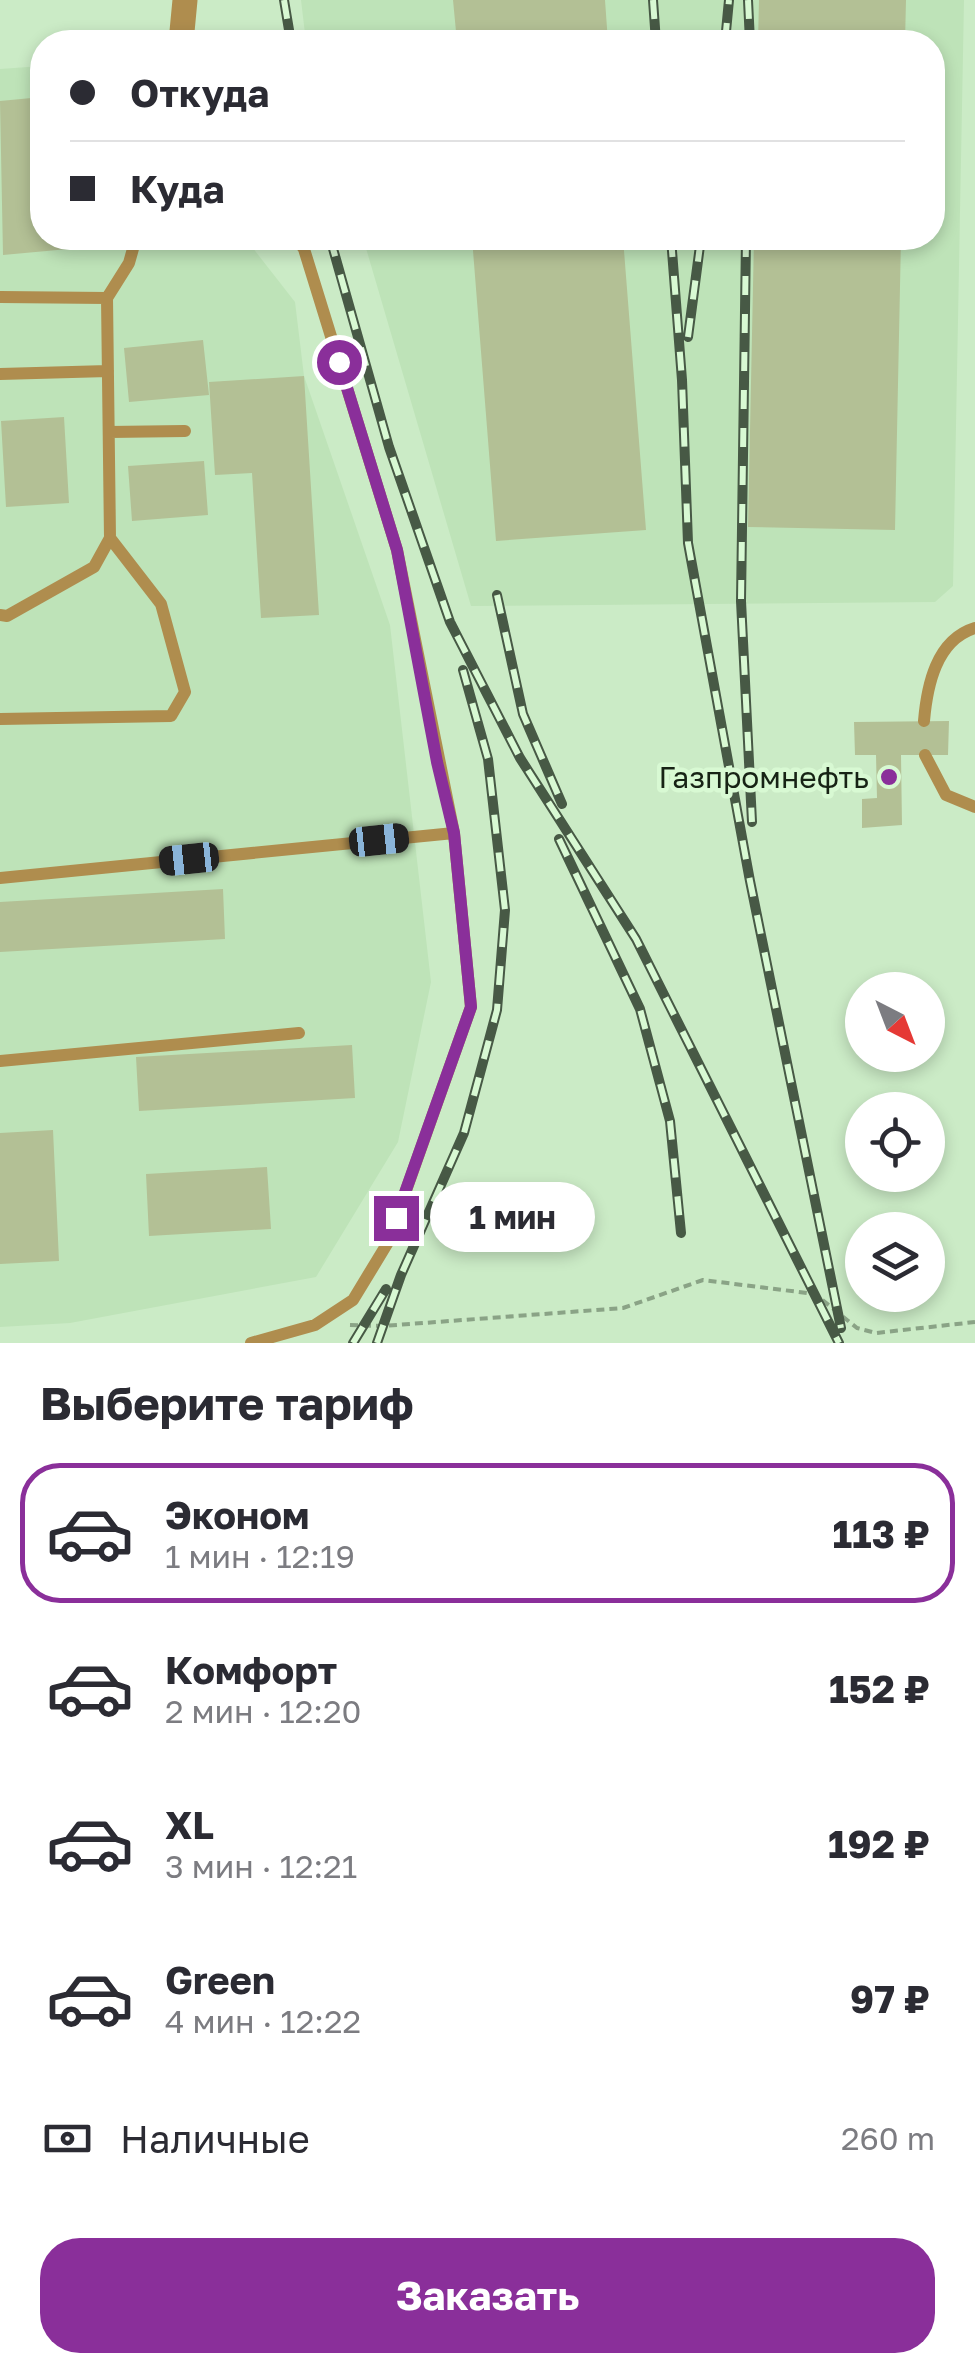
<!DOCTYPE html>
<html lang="ru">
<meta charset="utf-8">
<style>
:root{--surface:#fff;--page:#f7f7f7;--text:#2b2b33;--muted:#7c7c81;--line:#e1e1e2;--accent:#8a2f9a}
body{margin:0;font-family:"Golos Text",sans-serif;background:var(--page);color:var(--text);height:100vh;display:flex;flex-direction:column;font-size:38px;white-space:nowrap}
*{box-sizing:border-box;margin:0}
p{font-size:32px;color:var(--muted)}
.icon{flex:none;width:55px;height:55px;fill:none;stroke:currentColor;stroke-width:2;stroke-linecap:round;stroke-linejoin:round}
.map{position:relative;height:1343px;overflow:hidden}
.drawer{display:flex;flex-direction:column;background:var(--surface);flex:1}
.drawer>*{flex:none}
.banner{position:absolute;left:30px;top:30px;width:915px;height:220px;border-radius:40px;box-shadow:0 5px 15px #0003;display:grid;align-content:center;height:220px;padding:0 40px;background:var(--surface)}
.needle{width:65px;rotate:138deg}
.fabs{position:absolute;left:845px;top:972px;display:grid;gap:20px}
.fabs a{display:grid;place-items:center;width:100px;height:100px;border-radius:50%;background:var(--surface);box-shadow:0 5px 15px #0003;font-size:50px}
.end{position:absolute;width:45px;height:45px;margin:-22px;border:12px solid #8a2f9a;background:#fff;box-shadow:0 0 0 5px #fff}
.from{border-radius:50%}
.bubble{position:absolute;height:70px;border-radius:35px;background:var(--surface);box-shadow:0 5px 15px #0003;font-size:32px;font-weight:700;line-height:70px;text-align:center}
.car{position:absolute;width:30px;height:60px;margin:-30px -15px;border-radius:12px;box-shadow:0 0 8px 2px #0007;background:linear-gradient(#222 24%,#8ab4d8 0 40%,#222 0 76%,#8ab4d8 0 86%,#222 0)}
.banner b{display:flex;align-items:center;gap:35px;height:95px;font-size:38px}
.banner b+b{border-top:2px solid var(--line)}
.banner i{width:25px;height:25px;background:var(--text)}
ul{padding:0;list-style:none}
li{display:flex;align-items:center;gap:30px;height:140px;margin:0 20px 15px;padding:0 20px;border:5px solid transparent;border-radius:40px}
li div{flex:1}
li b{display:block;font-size:38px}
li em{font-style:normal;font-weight:700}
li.current{border-color:var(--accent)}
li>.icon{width:90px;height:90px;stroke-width:1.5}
h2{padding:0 40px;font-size:45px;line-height:120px}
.pay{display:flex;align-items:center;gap:25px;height:110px;padding:0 40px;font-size:38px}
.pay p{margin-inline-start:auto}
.primary-button{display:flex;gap:20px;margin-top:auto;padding:20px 40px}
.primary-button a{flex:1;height:115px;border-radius:40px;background:var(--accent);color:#fff;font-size:40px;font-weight:700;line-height:115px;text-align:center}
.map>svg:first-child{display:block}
</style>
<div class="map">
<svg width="975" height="1343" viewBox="0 0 975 1343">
<rect width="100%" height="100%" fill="#cbebc6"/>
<path fill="#bee3b8" d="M301,0h663l-11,586 -18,16 -464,4 -108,-368h569v-196h-626z
M42,66v172h203l50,64 9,74 86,249 41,357 -33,160 -82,135 -246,46 -70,4v-1258z"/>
<path fill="#b3c095" d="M453,0h152l3,42h-151z
M759,0h147l-1,42h-147z
M42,97v141h48v9l-87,8 -3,-154z
M472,238h151l23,292 -150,11z
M754,238h147l-6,292 -147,-3z
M203,340l6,55 -80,7 -5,-54z
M304,376l15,239 -58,3 -9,-145 -37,2 -6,-93z
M64,417l5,86 -63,4 -5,-86z
M204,461l4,54 -76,6 -4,-55z
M949,721l-1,34h-47l1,70 -40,3v-29l15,-1 -1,-43h-21l-1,-33z
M223,889l2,50 -225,13v-50z
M352,1045l3,53 -216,13 -3,-54z
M53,1130l6,131 -59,3v-131z
M267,1167l4,62 -122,7 -3,-62z"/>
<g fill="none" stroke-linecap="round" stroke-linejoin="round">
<path stroke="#8aa386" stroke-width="4" stroke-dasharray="8 5" stroke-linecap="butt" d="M350,1325l33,1 240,-18 80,-28 112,14 42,34 19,5 99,-11"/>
<path stroke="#af8d4e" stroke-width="12" d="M0,297l107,1
M0,374l108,-3
M109,432l76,-1
M0,615l7,1 87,-49 16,-29 -3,-240 22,-35 7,-25
M0,719l171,-3 14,-24 -24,-88 -51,-66
M924,721c3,-35 12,-81 51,-93
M925,755l21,40 29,12
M0,878l454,-45
M0,1061l299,-28
M251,1343l64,-18 38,-25 34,-56 84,-237 -17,-174 -57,-283 -93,-301 -8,-11"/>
<path stroke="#af8d4e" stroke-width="25" d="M181,42l4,-42"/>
<defs>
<path id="rail" d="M284,0l7,42
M653,0l3,42
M748,0l2,42
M725,42l4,-42
M330,238l59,209 61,175 70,136 116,181 203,404
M671,238l11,142 6,163 62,338 91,447
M746,238l-5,363 11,221
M688,337l13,-99
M497,595l26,119 39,90
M559,839l81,170 30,112 11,112
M353,1343l33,-54
M377,1343l24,-68 63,-142 33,-123 8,-100 -17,-151 -25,-89"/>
</defs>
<use href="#rail" stroke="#475945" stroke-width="10"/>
<use href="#rail" stroke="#d8f9d3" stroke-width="6" stroke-dasharray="19" stroke-linecap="butt"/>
</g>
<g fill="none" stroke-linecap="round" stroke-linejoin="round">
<path stroke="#8a2f9a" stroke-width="12" d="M339,362l58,188 40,212 17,71 17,174 -75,211"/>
</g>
<circle fill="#8a2f9a" stroke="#d8f9d3" stroke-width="4" cx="889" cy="777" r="10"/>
<g text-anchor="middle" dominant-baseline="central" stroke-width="9" stroke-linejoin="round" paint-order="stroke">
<g font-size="30" fill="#172315" stroke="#d8f9d3" text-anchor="end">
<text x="869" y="777">Газпромнефть</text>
</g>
</g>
</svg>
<div class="fabs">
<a><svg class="needle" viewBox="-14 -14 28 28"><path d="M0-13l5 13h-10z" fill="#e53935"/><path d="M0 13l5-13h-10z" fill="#7c7c81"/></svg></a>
<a><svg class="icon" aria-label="locate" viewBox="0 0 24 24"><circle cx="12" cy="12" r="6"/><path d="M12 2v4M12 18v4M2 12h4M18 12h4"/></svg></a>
<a><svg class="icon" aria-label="layers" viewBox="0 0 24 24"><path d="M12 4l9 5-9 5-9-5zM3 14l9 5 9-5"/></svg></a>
</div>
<i class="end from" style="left:339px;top:362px"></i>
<i class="end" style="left:396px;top:1218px"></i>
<div class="bubble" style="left:430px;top:1182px;width:165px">1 мин</div>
<i class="car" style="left:379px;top:840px;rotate:84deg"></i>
<i class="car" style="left:189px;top:859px;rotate:264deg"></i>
<div class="banner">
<b><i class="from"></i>Откуда</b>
<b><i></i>Куда</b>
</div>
</div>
<section class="drawer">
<h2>Выберите тариф</h2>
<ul>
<li class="current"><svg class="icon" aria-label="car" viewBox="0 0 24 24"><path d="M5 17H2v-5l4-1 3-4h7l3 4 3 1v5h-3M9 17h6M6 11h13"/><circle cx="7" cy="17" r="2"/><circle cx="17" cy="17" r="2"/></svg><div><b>Эконом</b><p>1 мин · 12:19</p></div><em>113 ₽</em></li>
<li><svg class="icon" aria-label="car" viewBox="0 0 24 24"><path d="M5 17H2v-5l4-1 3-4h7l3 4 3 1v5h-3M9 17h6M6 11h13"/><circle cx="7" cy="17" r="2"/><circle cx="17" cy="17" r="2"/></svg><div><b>Комфорт</b><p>2 мин · 12:20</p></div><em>152 ₽</em></li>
<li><svg class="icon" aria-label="car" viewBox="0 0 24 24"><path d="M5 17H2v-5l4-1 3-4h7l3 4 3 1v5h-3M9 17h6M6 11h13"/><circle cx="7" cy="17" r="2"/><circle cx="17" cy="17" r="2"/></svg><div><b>XL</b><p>3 мин · 12:21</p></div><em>192 ₽</em></li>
<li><svg class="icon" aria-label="car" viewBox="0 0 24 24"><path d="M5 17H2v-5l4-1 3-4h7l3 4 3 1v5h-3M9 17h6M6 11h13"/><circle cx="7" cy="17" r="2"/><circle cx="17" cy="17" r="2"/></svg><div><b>Green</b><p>4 мин · 12:22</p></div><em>97 ₽</em></li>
</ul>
<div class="pay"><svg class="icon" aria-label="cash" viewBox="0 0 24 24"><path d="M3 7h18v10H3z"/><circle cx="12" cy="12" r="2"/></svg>Наличные<p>260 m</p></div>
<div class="primary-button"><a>Заказать</a></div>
</section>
